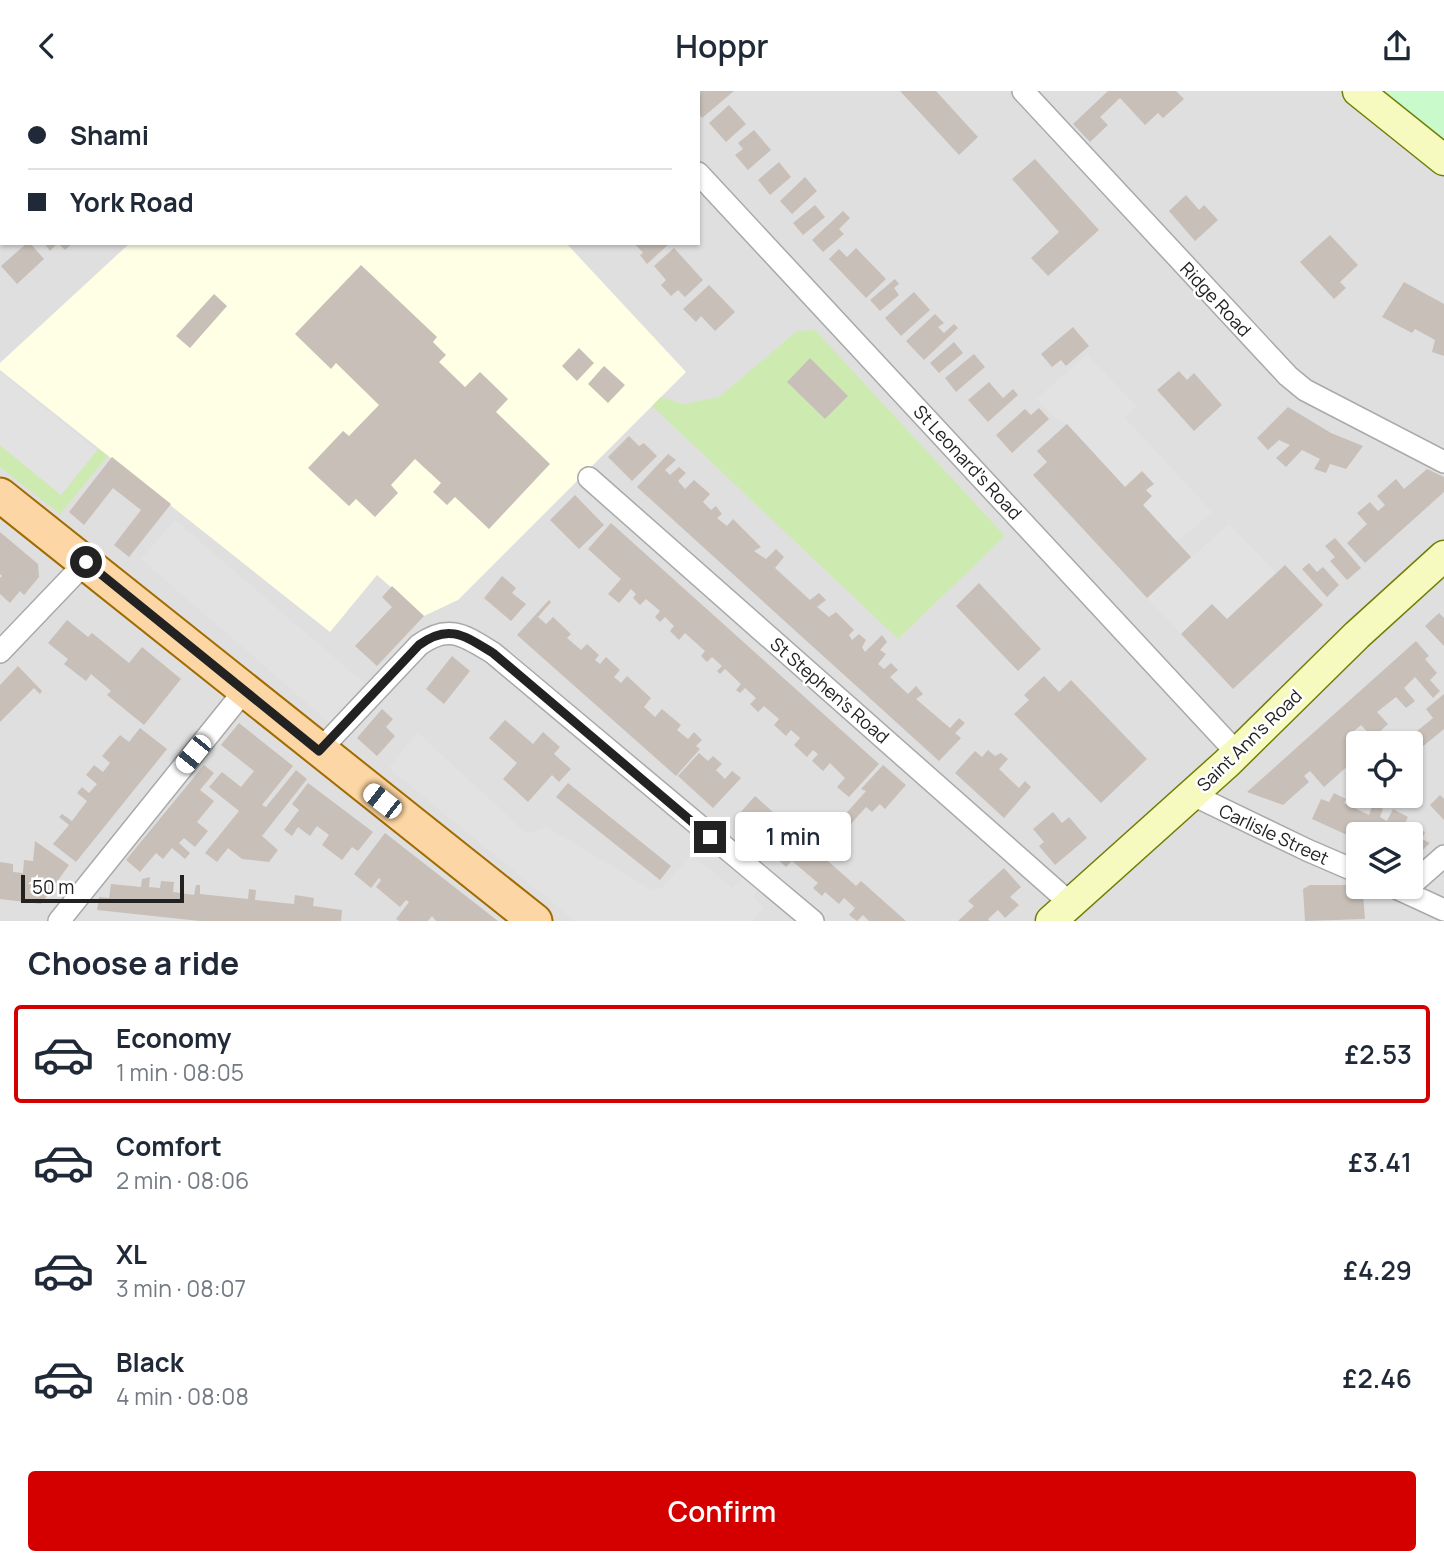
<!DOCTYPE html>
<meta charset="utf-8">
<style>
:root{--surface:#fff;--page:#f6f6f7;--text:#1f2937;--muted:#747a83;--line:#e0e1e3;--accent:#d40000}
body{margin:0;font-family:Manrope,sans-serif;background:var(--page);color:var(--text);height:100vh;display:flex;flex-direction:column;font-size:26px;white-space:nowrap}
*{box-sizing:border-box;margin:0}
p{font-size:23px;color:var(--muted)}
.icon{flex:none;width:38px;height:38px;fill:none;stroke:currentColor;stroke-width:2;stroke-linecap:round;stroke-linejoin:round}
.map{position:relative;height:830px;overflow:hidden}
.details{display:flex;flex-direction:column;background:var(--surface);flex:1}
.details>*{flex:none}
.top-card{position:absolute;left:0px;top:0px;width:700px;height:154px;box-shadow:0 2px 5px #0004;display:grid;align-content:center;height:154px;padding:0 28px;background:var(--surface)}
.fabs{position:absolute;left:1346px;top:640px;display:grid;gap:14px}
.fabs a{display:grid;place-items:center;width:77px;height:77px;border-radius:7px;background:var(--surface);box-shadow:0 2px 5px #0004;font-size:35px}
.scale{position:absolute;left:21px;bottom:18px;width:163px;box-sizing:border-box;padding-left:7px;border:4px solid #222;border-top:0;font-size:19px;line-height:24px;white-space:nowrap;color:#222;-webkit-text-stroke:5px #fff;paint-order:stroke}
.end{position:absolute;width:32px;height:32px;margin:-16px;border:9px solid #222;background:#fff;box-shadow:0 0 0 4px #fff}
.from{border-radius:50%}
.bubble{position:absolute;height:49px;border-radius:7px;background:var(--surface);box-shadow:0 2px 5px #0004;font-size:23px;font-weight:600;line-height:49px;text-align:center}
.car{position:absolute;width:21px;height:42px;margin:-21px -10px;border-radius:9px;box-shadow:0 0 5px 2px #0007;background:linear-gradient(#fff 24%,#345 0 40%,#fff 0 76%,#345 0 86%,#fff 0)}
.top-card b{display:flex;align-items:center;gap:24px;height:66px;font-size:26px}
.top-card b+b{border-top:2px solid var(--line)}
.top-card i{width:18px;height:18px;background:var(--text)}
ul{padding:0;list-style:none}
li{display:flex;align-items:center;gap:21px;height:98px;margin:0 14px 10px;padding:0 14px;border:4px solid transparent;border-radius:7px}
li div{flex:1}
li b{display:block;font-size:26px}
li em{font-style:normal;font-weight:600}
li.on{border-color:var(--accent)}
li>.icon{width:63px;height:63px;stroke-width:1.5}
h2{padding:0 28px;font-size:32px;line-height:84px}
.button{display:flex;gap:14px;margin-top:auto;padding:14px 28px}
.button a{flex:1;height:80px;border-radius:7px;background:var(--accent);color:#fff;font-size:28px;font-weight:600;line-height:80px;text-align:center}
header{display:flex;justify-content:space-between;align-items:center;height:91px;padding:0 28px;background:var(--surface);font-size:32px;font-weight:600}
.map>svg:first-child{display:block}
</style>
<header><svg class="icon" aria-label="back" viewBox="0 0 24 24"><path d="M15 5l-7 7 7 7"/></svg>Hoppr<svg class="icon" aria-label="share" viewBox="0 0 24 24"><path d="M12 15V3M7 8l5-5 5 5M5 13v7h14v-7"/></svg></header>
<div class="map">
<svg width="1444" height="830" viewBox="0 0 1444 830">
<rect width="100%" height="100%" fill="#f2efe9"/>
<path fill="#e0dfdf" fill-rule="evenodd" d="M0,0h1376l68,49v781h-1444zM2,2h696v150h-696zM1358,653h52v52h-52zM1358,744h52v52h-52z"/>
<path fill="#ffffe5" d="M294,0h131l2,2h-135z
M130,152h436l120,129 -228,228 -34,16 -47,-41 -47,57 -330,-262v-7z"/>
<path fill="#cdebb0" d="M815,239l190,206 -107,103 -246,-233 9,-9 22,7 36,-7 78,-66z
M0,354l61,50 36,-45 2,-1 9,7 -48,58 -60,-47z"/>
<path fill="#c8facc" d="M1376,0h68v49z"/>
<path fill="#e2e2e2" d="M1087,263l49,52 -11,12 87,94 -35,30 -34,-37 3,-15 7,-6 -10,-12 -18,15 -58,-63 -12,-6 -18,-19z
M0,281l97,78 -36,45 -61,-50z
M175,429l189,163 -34,40 -189,-164z
M1229,433l47,49 -49,46 -15,-15 -31,30 -34,-36z
M417,641l110,102 20,-7 105,63 10,-2 29,-33 42,33 17,-19 15,12 -12,16 11,10 -12,14h-177l-186,-153z"/>
<path fill="#c7bfb8" d="M698,0h36l-32,27 -4,-5z
M900,0h36l42,46 -19,18z
M1108,0h68l8,8 -21,19 -5,-5 -13,12 -25,-27 -20,19 8,8 -18,17 -17,-18z
M729,14l17,19 -20,18 -17,-19z
M754,39l17,20 -23,20 -13,-15 8,-6 -5,-6z
M1035,68l64,71 -51,46 -17,-18 28,-26 -47,-53z
M779,71l12,15 -21,18 -12,-15z
M805,86l12,14 -25,23 -12,-13z
M1186,104l13,15 5,-5 14,15 -23,21 -26,-30z
M815,114l10,12 -22,18 -10,-12z
M843,120l7,7 -11,11 5,5 -21,18 -11,-12z
M1330,144l28,30 -18,17 6,6 -12,11 -34,-37z
M27,152h3l14,16 -27,25 -16,-18z
M44,152h29l-8,7 -7,-7 -8,8z
M634,152h36l-23,21 -7,-9 3,-2z
M674,157l29,32 -18,17 -7,-7 -7,6 -10,-11 5,-5 -12,-14z
M856,157l30,31 -20,19 -37,-39 10,-10 8,8z
M361,174l76,72 -4,5 13,13 -7,7 26,25 15,-15 28,27 -12,13 54,52 -61,65 -34,-32 -8,8 -14,-13 8,-9 -26,-24 -24,26 7,8 -23,24 -19,-18 -7,7 -41,-38 35,-37 6,5 30,-31 -43,-42 -5,6 -36,-35z
M895,188l4,5 -5,4 5,7 -19,16 -10,-11z
M1404,191l40,22v52l-12,-4 3,-12 -20,-11 -3,4 -30,-16z
M709,194l26,27 -20,19 -14,-15 -5,6 -13,-13z
M914,201l16,18 -29,26 -16,-18z
M214,203l13,12 -37,42 -14,-12z
M935,223l9,9 -6,4 6,6 10,-9 4,4 -34,32 -18,-19z
M1073,236l16,19 -23,20 -5,-6 -9,7 -11,-13z
M954,251l9,11 -24,20 -9,-10z
M579,257l15,15 -17,18 -15,-15z
M974,263l11,13 -29,25 -11,-14z
M810,267l38,38 -23,23 -38,-37z
M604,275l21,19 -17,18 -20,-19z
M1179,280l8,9 7,-7 28,32 -28,26 -37,-41z
M989,291l14,16 10,-9 5,6 -30,27 -20,-22z
M1288,316l43,26 32,13 -17,23 -16,-5 -4,9 -12,-4 6,-10 -18,-9 -16,17 -10,-9 14,-13 -11,-5 -11,10 -11,-12z
M1039,317l10,11 -37,34 -16,-18 29,-26 6,6z
M1067,333l58,63 17,-16 12,13 -8,6 6,6 -9,9 48,52 -44,41 -114,-123 14,-13 -10,-11z
M629,345l10,10 5,-3 13,13 -25,25 -24,-24z
M668,363l8,6 -11,10 5,5 9,-8 7,6 -8,8 7,8 9,-9 16,14 -7,8 8,8 5,-4 6,8 -5,4 10,8 6,-7 28,28 -7,4 12,8 10,-10 8,8 -9,11 35,32 9,-7 7,7 -9,7 12,10 7,-5 18,18 -5,5 3,5 7,-6 7,6 -4,7 3,5 17,-17 5,7 -7,8 6,4 -8,10 6,5 7,-6 7,7 -8,7 18,17 8,-8 7,8 -7,5 34,29 9,-10 6,5 -10,10 6,5 -22,23 -302,-274z
M112,366l59,47 -42,53 -15,-12 27,-35 -28,-22 -29,37 -15,-13z
M1427,378l17,8v15l-79,71 -18,-20 20,-19 -10,-11 13,-11 8,9 7,-6 -8,-9 19,-17 8,10z
M575,404l29,30 -25,24 -29,-29z
M611,432l268,241 -30,33 -12,-10 8,-9 -15,-15 -7,8 -11,-10 6,-7 -5,-4 -6,7 -13,-12 6,-7 -9,-8 -5,6 -12,-11 5,-6 -15,-13 -6,6 -8,-8 6,-6 -11,-10 -5,5 -4,-3 5,-6 -16,-15 -5,5 -3,-3 5,-5 -10,-9 -5,5 -6,-6 4,-5 -20,-18 -6,7 -9,-9 4,-5 -9,-9 -5,5 -5,-5 5,-6 -14,-12 -6,6 -7,-7 3,-4 -5,-5 -12,14 -11,-9 13,-15 -33,-30z
M0,441l38,32 1,13 -15,18 -4,-4 -10,12 -10,-9v-16l2,-2 -2,-2z
M1335,447l26,30 -14,12 -17,-19 5,-4 -10,-11z
M1309,472l8,9 6,-5 16,18 -12,12 -25,-28z
M1285,474l38,40 -90,84 -52,-55 31,-30 15,15z
M502,485l14,12 -4,5 14,11 -15,17 -27,-23z
M979,492l62,66 -23,22 -62,-65z
M392,495l32,30 -47,50 -22,-20 37,-39 -10,-10z
M549,509l2,2 -13,15 8,7 7,-7 18,17 -4,4 14,12 6,-6 12,11 -4,5 5,4 6,-7 14,13 -6,7 7,6 6,-7 24,22 -7,9 11,10 7,-8 19,16 -4,5 11,9 6,-7 8,8 -6,6 4,3 -24,27 -159,-141z
M1439,522l5,5v28l-19,-20z
M67,529l21,17 4,-4 37,30 13,-16 39,32 -37,46 -37,-30 4,-4 -20,-17 -5,7 -22,-17 4,-5 -20,-16z
M1416,550l13,15 -4,3 12,14 -7,7 10,11 -7,7 -18,-21 -11,11 11,13 -9,7 -10,-11 -19,15 11,12 -15,14 -12,-13 -14,12 11,12v8l-34,30 -14,-16 -6,5 5,6 -26,23 -36,-13z
M452,565l18,15 -26,33 -18,-15z
M18,575l24,25 -2,3 -6,-6 -34,34v-37z
M1044,585l15,16 12,-12 76,79 -46,44 -87,-89 15,-14 -5,-5z
M1444,603v35l-28,23 -10,-12 27,-22 -7,-9z
M382,618l11,10 -7,8 9,9 -18,20 -20,-18z
M505,629l28,24 10,-12 17,15 -6,7 17,15 -12,13 -7,-7 -24,27 -25,-23 14,-16 -28,-25z
M239,632l54,43 -31,39 4,2 30,-37 11,9 -45,57 16,14 -9,12 -27,-3 -14,-11 -11,14 -12,-9 34,-42 -30,-24 13,-15 19,15 13,-16 -33,-26z
M140,637l27,21 -91,113 -23,-18 16,-19 -10,-8 3,-3 10,7 15,-20 -10,-8 5,-6 7,6 8,-9 -11,-9 8,-10 9,7 7,-9 -8,-7 18,-21 9,7z
M988,659l7,6 6,-3 7,6 -9,10 20,19 6,-7 6,6 -27,31 -49,-45 20,-22 7,6z
M699,662l9,8 5,-5 9,8 -6,6 9,9 7,-8 9,7 -28,30 -35,-32z
M204,674l10,8 -14,17 14,11 -17,21 11,9 -13,16 -11,-9 -5,5 11,10 -5,6 -13,-11 -9,11 -7,-6 -16,19 -14,-12z
M883,674l23,20 -21,24 -5,-5 -8,8 -6,-5 -16,18 -8,-7 24,-27 -5,-2z
M308,692l65,49 -15,19 -6,-4 -10,13 -20,-15 7,-10 -12,-9 -7,10 -12,-9 -6,9 -8,-6 15,-20 -7,-6z
M568,692l103,83 -11,14 -104,-83z
M1334,702l12,6 -2,4 25,12 4,-11 10,5 -3,8 7,4 6,-12 15,8 -5,11 8,4 3,-6 11,6 -3,7 8,4 -20,19v-27h-52v5l-46,-21 9,-20 8,3z
M1440,704l4,4v21l-14,-15z
M755,705l101,90 5,-5 45,40h-37l-6,-6 -6,6 -8,-6 6,-7 -11,-10 -5,6 -14,-12 -3,4 -9,-8 5,-5 -26,-22 -6,6 -10,-9 4,-5 -23,-21 -4,4 -7,-6 4,-6 -11,-10z
M1053,721l9,11 7,-6 18,21 -32,27 -16,-19 5,-4 -11,-13z
M385,742l113,88h-62l-4,-5 -4,5h-29l-3,-2 13,-17 -3,-2 -6,7 -24,-20 5,-7 -2,-2 -8,10 -17,-14z
M35,750l34,24 -28,39 -41,-5v-37l13,2v8l10,1 1,-13 9,1z
M1004,777l17,19 -11,10 9,8 -14,13 -7,-8 -10,9 2,2h-32l16,-15 -6,-5z
M150,786l-1,10 11,1 1,-7 13,1 -1,10 21,3 2,-10h4v9l48,5 1,-10 7,1 -1,10 39,4 1,-9 19,3 -1,8 29,4 -1,11h-141l-103,-11 2,-13 10,1 2,-14 30,3 1,-8z
M1310,794h38l7,8h8l2,26 -60,2 -2,-32z"/>
<g fill="none" stroke-linecap="round" stroke-linejoin="round">
<defs>
<path id="street" d="M622,0l1,2
M1023,0l265,285 17,14 139,72
M91,2l2,-2
M698,82l539,580
M0,86l2,-2
M589,387l481,425
M0,561l86,-90
M319,660l100,-106c30,-22 46,-9 74,8l320,268
M1191,703l116,56 51,22
M1410,795l34,-30
M1394,796l50,23
M59,830l185,-230"/>
<path id="secondary" d="M1358,0l86,69
M1051,830l176,-158 130,-128 87,-79"/>
<path id="primary" d="M0,404l535,426"/>
</defs>
<use href="#street" stroke="#a9a9a9" stroke-width="24"/>
<use href="#secondary" stroke="#707d05" stroke-width="33"/>
<use href="#primary" stroke="#a06b00" stroke-width="37"/>
<use href="#street" stroke="#fff" stroke-width="21"/>
<use href="#secondary" stroke="#f7fabf" stroke-width="30"/>
<use href="#primary" stroke="#fcd6a4" stroke-width="33"/>
</g>
<g fill="none" stroke-linecap="round" stroke-linejoin="round">
<path stroke="#222" stroke-width="9" d="M86,471l233,189 100,-106c30,-22 46,-9 74,8l217,184"/>
</g>
<g text-anchor="middle" dominant-baseline="central" stroke-width="5" stroke-linejoin="round" paint-order="stroke">
<g font-size="18" fill="#222" stroke="#fff">
<text transform="translate(1216 208) rotate(47)">Ridge Road</text>
<text transform="translate(968 371) rotate(47)">St Leonard's Road</text>
<text transform="translate(830 599) rotate(41)">St Stephen's Road</text>
<text transform="translate(1249 649) rotate(-44)">Saint Ann's Road</text>
<text transform="translate(1274 743) rotate(25)">Carlisle Street</text>
</g>
</g>
</svg>
<div class="fabs">
<a><svg class="icon" aria-label="locate" viewBox="0 0 24 24"><circle cx="12" cy="12" r="6"/><path d="M12 2v4M12 18v4M2 12h4M18 12h4"/></svg></a>
<a><svg class="icon" aria-label="layers" viewBox="0 0 24 24"><path d="M12 4l9 5-9 5-9-5zM3 14l9 5 9-5"/></svg></a>
</div>
<div class="scale">50 m</div>
<i class="end from" style="left:86px;top:471px"></i>
<i class="end" style="left:710px;top:746px"></i>
<div class="bubble" style="left:735px;top:721px;width:116px">1 min</div>
<i class="car" style="left:193px;top:663px;rotate:219deg"></i>
<i class="car" style="left:382px;top:710px;rotate:308deg"></i>
<div class="top-card">
<b><i class="from"></i>Shami</b>
<b><i></i>York Road</b>
</div>
</div>
<section class="details">
<h2>Choose a ride</h2>
<ul>
<li class="on"><svg class="icon" aria-label="car" viewBox="0 0 24 24"><path d="M5 17H2v-5l4-1 3-4h7l3 4 3 1v5h-3M9 17h6M6 11h13"/><circle cx="7" cy="17" r="2"/><circle cx="17" cy="17" r="2"/></svg><div><b>Economy</b><p>1 min · 08:05</p></div><em>£2.53</em></li>
<li><svg class="icon" aria-label="car" viewBox="0 0 24 24"><path d="M5 17H2v-5l4-1 3-4h7l3 4 3 1v5h-3M9 17h6M6 11h13"/><circle cx="7" cy="17" r="2"/><circle cx="17" cy="17" r="2"/></svg><div><b>Comfort</b><p>2 min · 08:06</p></div><em>£3.41</em></li>
<li><svg class="icon" aria-label="car" viewBox="0 0 24 24"><path d="M5 17H2v-5l4-1 3-4h7l3 4 3 1v5h-3M9 17h6M6 11h13"/><circle cx="7" cy="17" r="2"/><circle cx="17" cy="17" r="2"/></svg><div><b>XL</b><p>3 min · 08:07</p></div><em>£4.29</em></li>
<li><svg class="icon" aria-label="car" viewBox="0 0 24 24"><path d="M5 17H2v-5l4-1 3-4h7l3 4 3 1v5h-3M9 17h6M6 11h13"/><circle cx="7" cy="17" r="2"/><circle cx="17" cy="17" r="2"/></svg><div><b>Black</b><p>4 min · 08:08</p></div><em>£2.46</em></li>
</ul>
<div class="button"><a>Confirm</a></div>
</section>
